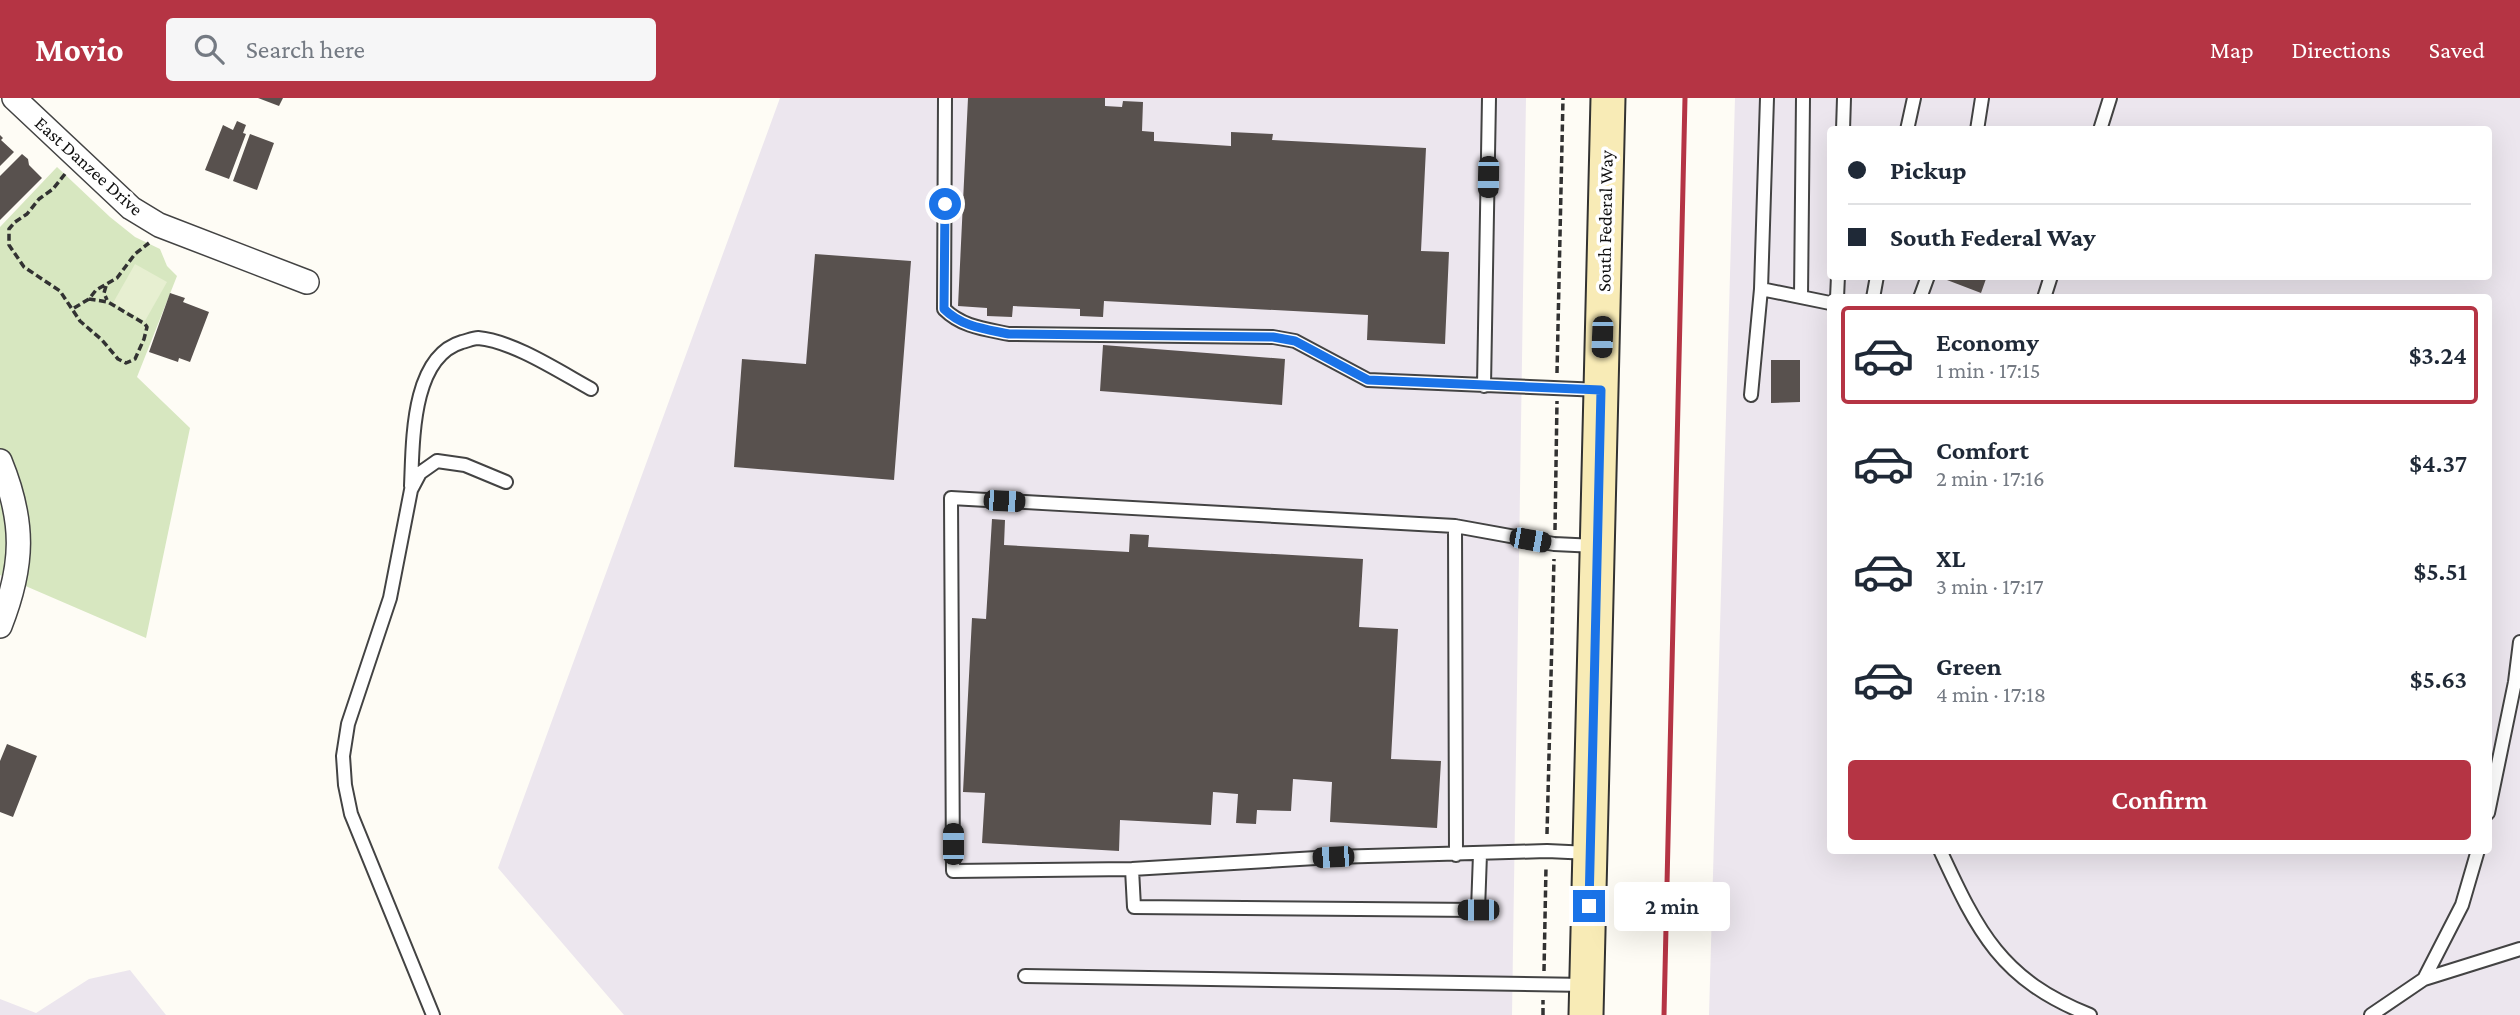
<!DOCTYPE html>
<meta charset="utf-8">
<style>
:root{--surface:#fff;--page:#f6f6f7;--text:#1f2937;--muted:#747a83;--line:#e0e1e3;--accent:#b53444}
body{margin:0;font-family:"Crimson Pro",serif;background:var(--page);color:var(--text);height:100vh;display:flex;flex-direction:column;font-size:26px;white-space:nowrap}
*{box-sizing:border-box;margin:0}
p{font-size:23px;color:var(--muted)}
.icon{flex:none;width:38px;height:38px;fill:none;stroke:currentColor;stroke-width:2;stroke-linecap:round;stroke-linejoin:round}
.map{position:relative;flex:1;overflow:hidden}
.sheet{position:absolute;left:1827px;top:196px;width:665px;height:560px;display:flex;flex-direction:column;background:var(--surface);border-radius:7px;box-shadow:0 7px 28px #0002}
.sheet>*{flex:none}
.guide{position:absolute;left:1827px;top:28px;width:665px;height:154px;border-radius:7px;box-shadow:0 7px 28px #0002;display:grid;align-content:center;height:154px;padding:0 21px;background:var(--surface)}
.end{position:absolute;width:32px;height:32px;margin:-16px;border:9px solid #1a73e8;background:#fff;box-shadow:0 0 0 4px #fff}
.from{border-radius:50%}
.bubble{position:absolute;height:49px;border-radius:7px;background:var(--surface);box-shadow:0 7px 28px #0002;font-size:23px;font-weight:600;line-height:49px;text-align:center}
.car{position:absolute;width:21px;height:42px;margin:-21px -10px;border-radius:9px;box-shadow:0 0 5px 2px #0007;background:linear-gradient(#222 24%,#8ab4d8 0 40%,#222 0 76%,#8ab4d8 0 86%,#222 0)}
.guide b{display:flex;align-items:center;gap:24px;height:66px;font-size:26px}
.guide b+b{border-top:2px solid var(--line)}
.guide i{width:18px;height:18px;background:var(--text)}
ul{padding:12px 0 0;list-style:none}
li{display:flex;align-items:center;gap:21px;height:98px;margin:0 14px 10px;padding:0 7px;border:4px solid transparent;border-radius:7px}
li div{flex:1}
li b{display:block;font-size:26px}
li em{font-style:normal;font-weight:600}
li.current{border-color:var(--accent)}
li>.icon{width:63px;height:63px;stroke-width:1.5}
.action{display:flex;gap:14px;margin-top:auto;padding:14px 21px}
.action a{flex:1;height:80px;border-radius:7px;background:var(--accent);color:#fff;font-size:28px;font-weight:600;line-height:80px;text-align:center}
header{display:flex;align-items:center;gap:42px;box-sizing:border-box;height:98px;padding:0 35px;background:var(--accent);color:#fff}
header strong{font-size:33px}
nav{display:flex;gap:38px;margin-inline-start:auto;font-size:24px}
.search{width:490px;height:63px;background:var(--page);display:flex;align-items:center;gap:18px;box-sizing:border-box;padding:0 24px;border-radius:7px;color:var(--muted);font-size:26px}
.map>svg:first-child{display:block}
</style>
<header>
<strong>Movio</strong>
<div class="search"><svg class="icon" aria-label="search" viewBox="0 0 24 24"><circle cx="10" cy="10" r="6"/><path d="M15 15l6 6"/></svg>Search here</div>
<nav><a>Map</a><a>Directions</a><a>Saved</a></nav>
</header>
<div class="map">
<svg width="2520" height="917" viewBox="0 0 2520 917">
<rect width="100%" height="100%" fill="#fefcf5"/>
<path fill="#ece6ee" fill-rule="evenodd" d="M780,0h746l-14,917h-888l-126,-147z
M1735,0h785v917h-811zM1830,32h658v146h-658zM1830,200h658v552h-658z
M130,872l36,45h-166v-16l36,14 53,-34z"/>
<path fill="#d7e7c0" d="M57,69l53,50 25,20 25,12 7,17 10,10 -40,101 53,51 -44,210 -146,-63v-348z"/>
<path fill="#e7efd1" d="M135,166l32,18 -22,39 -32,-18z"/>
<path fill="#58514e" d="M258,0h25l-4,8z
M968,0h137v8l17,1 1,-6 20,1 -1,29 12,1v9l77,5v-14l42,2 -1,6 154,8 -5,103 28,1 -4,92 -78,-4 1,-25 -264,-14 -1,16 -23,-1v-7l-67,-3 -1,11 -25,-1v-8l-29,-2z
M237,23l9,4 -3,8 3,1 -17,45 -24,-9 18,-45 10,5z
M250,36l24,9 -17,47 -24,-9z
M0,37l3,3 -2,2 13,12 -14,14z
M22,56l6,5 1,6 13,13 -42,42v-44z
M815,156l96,7 -17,219 -160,-13 8,-108 64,5z
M1948,178h39l-6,17 -34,-13z
M170,195l15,5 -2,4 26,10 -19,50 -11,-4 -1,4 -29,-10z
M1103,247l182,14 -3,46 -182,-14z
M1771,262h29v42l-29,1z
M992,421l13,1 -1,25 125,7 1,-18 19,1 -1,12 215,12 -4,68 39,2 -7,130 50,2 -4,67 -107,-6 2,-40 -39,-3 -2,32 -34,-1 -1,14 -20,-1 2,-29 -25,-2 -2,33 -91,-5 -1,31 -137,-8 3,-50 -22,-1 9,-174 14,1z
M7,646l30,12 -24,61 -13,-5v-51z"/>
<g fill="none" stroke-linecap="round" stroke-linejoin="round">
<defs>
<path id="service" d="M945,0l-1,211c18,18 41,20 65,25l264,3 22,4 73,39 233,10
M1767,0l-6,191 69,14
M1843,32l1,-32
M1907,32l7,-32
M1977,32l5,-32
M2100,32l10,-32
M1801,199l2,-199
M1837,200l1,-22
M1873,200l4,-22
M1920,200l8,-22
M2044,200l7,-22
M1484,288l5,-288
M1751,297l10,-106
M411,388c2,-44 0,-129 51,-144 5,-1 11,-4 16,-4 35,3 82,34 113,51
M1455,428l1,329
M2488,715l27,-131 5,-40
M1940,752c38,82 61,130 150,165
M1590,755l-43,-2 -214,6 -201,12 -179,2 -2,-373 504,28 99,18 42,2
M1132,771l2,38 344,3 2,-56
M1025,878l562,9
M2424,881l96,-30
M433,917l-82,-201 -6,-29 -2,-29 5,-32 42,-126 21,-108 9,-17 17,-12 28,4 41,17
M2371,917l53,-36 38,-74 16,-55"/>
<path id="minor" d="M14,0l117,110 28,17 148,57
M0,363c25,61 24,104 0,165"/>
<path id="secondary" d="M1586,917l22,-917"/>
</defs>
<use href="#service" stroke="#434343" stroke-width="16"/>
<use href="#minor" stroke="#434343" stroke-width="26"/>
<use href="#secondary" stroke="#323232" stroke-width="37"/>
<path stroke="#323232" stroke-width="3.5" stroke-dasharray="7 3.5" stroke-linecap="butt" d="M65,76l-12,15 -14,10 -12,15 -12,8 -6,7v16l15,22 36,24 20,30 22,19 16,19 8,4 9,-4 9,-20 3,-12 -2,-3 -37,-22 -19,-3
M106,188l-2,7 3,7
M74,210l15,-9 7,-9 21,-12 18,-24 14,-11
M1557,275l6,-275
M1555,432l2,-129
M1547,736l7,-275
M1544,873l2,-104
M1543,917v-15"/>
<use href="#service" stroke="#fff" stroke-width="12"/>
<use href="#minor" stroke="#fff" stroke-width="23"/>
<use href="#secondary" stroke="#f8ebb6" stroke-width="33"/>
<path stroke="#b53444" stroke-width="5" d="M1664,917l21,-917"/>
</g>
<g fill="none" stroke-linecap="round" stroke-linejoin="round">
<path stroke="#1a73e8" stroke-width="9" d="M945,106l-1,105c18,18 41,20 65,25l264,3 22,4 73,39 233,10 -12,516"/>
</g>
<g text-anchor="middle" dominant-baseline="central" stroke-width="7" stroke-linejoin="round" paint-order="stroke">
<g font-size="19" fill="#101010" stroke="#fff">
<text transform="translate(89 68) rotate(42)">East Danzee Drive</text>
<text transform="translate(1605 123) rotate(-89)">South Federal Way</text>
</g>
</g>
</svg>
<i class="end from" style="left:945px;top:106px"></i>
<i class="end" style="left:1589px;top:808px"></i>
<div class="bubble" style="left:1614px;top:784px;width:116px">2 min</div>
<i class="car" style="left:1488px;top:79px;rotate:181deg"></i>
<i class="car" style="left:1602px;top:239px;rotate:182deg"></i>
<i class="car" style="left:1004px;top:403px;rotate:93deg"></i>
<i class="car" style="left:1530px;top:442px;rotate:100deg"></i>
<i class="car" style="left:953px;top:746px;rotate:0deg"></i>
<i class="car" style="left:1333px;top:759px;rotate:267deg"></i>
<i class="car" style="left:1478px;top:812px;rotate:270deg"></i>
<div class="guide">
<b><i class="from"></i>Pickup</b>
<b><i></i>South Federal Way</b>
</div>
<section class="sheet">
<ul>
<li class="current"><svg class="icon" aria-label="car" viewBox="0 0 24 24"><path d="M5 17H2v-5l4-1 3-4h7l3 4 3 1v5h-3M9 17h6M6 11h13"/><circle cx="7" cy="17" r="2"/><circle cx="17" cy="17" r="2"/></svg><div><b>Economy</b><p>1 min · 17:15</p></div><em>$3.24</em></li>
<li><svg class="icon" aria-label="car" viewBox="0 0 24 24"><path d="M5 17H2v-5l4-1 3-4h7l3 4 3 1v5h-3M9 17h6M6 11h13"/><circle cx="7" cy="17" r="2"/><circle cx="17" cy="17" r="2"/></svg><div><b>Comfort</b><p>2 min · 17:16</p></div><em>$4.37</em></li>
<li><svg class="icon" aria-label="car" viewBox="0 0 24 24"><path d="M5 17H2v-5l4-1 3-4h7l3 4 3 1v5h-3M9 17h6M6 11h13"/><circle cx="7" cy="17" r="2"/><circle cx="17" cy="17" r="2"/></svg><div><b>XL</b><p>3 min · 17:17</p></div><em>$5.51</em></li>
<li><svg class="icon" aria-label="car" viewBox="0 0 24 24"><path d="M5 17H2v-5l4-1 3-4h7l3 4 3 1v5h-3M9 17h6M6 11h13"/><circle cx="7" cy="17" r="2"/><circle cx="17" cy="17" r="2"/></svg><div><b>Green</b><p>4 min · 17:18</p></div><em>$5.63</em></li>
</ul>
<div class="action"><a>Confirm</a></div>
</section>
</div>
